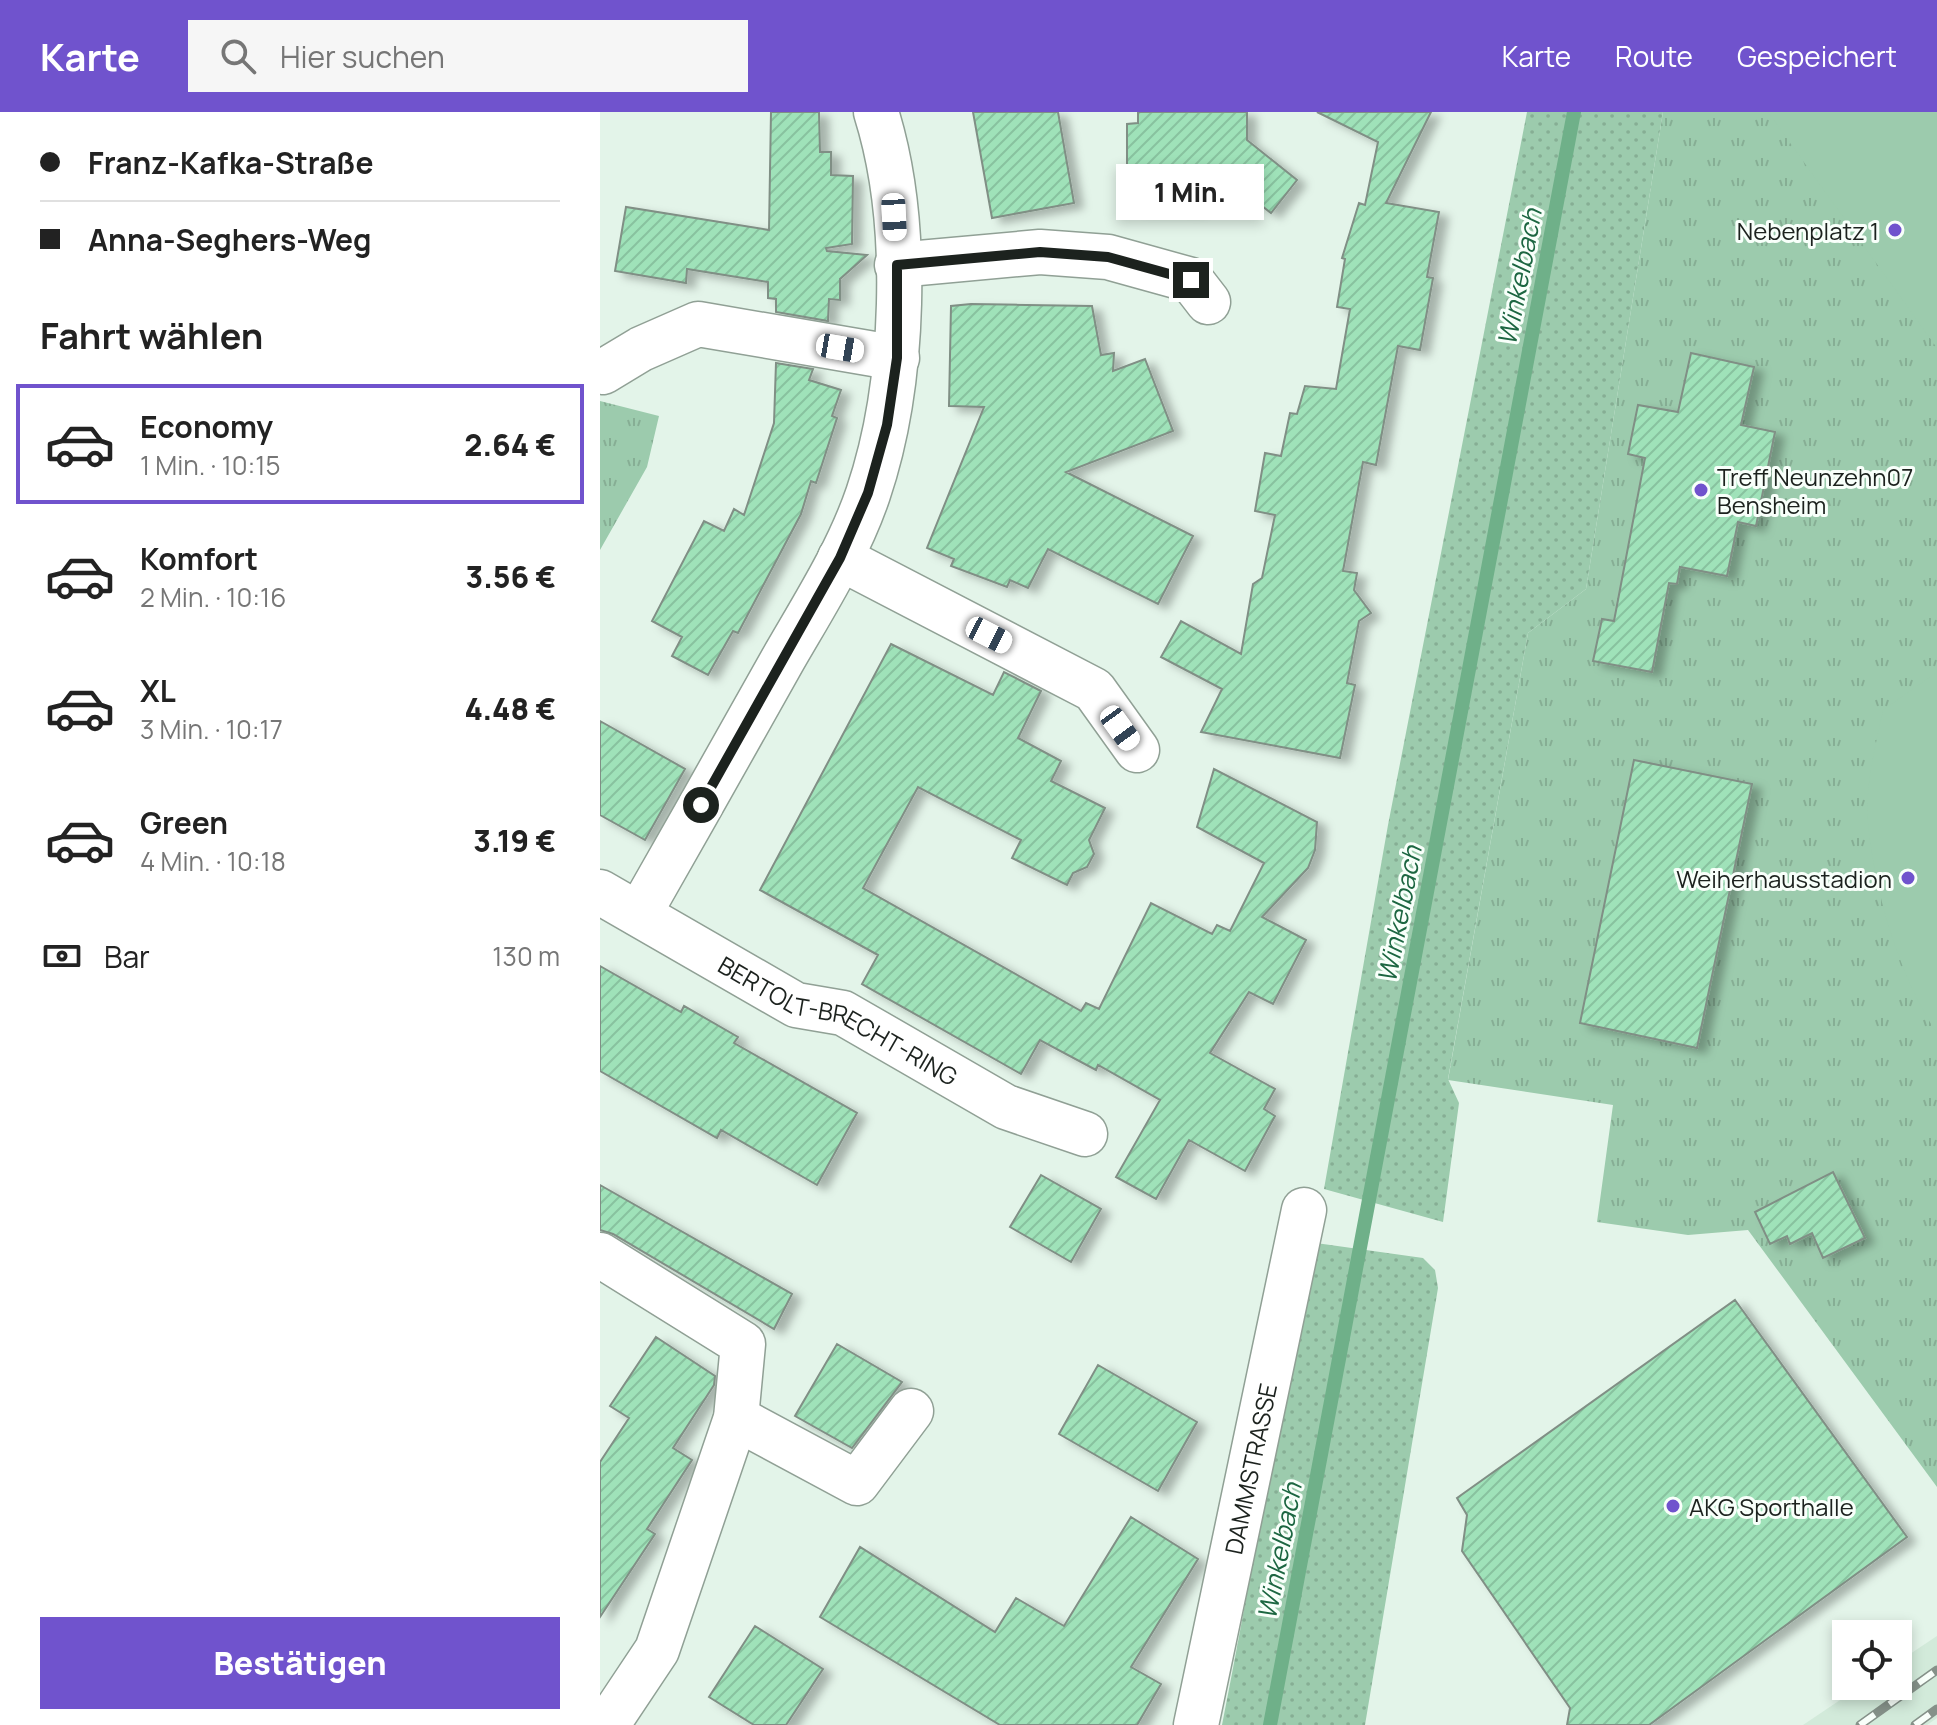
<!DOCTYPE html>
<html lang="de">
<meta charset="utf-8">
<style>
:root{--surface:#fff;--page:#f6f6f6;--text:#222;--muted:#767676;--line:#e0e0e0;--accent:#7053cd}
body{margin:0;font-family:Manrope,sans-serif;background:var(--page);color:var(--text);height:100vh;display:flex;flex-direction:column;font-size:30px;white-space:nowrap}
*{box-sizing:border-box;margin:0}
p{font-size:26px;color:var(--muted)}
.icon{flex:none;width:44px;height:44px;fill:none;stroke:currentColor;stroke-width:2;stroke-linecap:round;stroke-linejoin:round}
.map{position:relative;flex:1;overflow:hidden}
.details{display:flex;flex-direction:column;background:var(--surface);width:600px}
.details>*{flex:none}
.hud{display:grid;align-content:center;height:176px;padding:0 40px;background:var(--surface)}
.controls{position:absolute;left:1232px;top:1508px;display:grid;gap:16px}
.controls a{display:grid;place-items:center;width:80px;height:80px;border-radius:0px;background:var(--surface);box-shadow:0 4px 12px #0003;font-size:40px}
.end{position:absolute;width:36px;height:36px;margin:-18px;border:10px solid #1c221e;background:#fff;box-shadow:0 0 0 4px #fff}
.from{border-radius:50%}
.bubble{position:absolute;height:56px;border-radius:0px;background:var(--surface);box-shadow:0 4px 12px #0003;font-size:26px;font-weight:800;line-height:56px;text-align:center}
.car{position:absolute;width:24px;height:48px;margin:-24px -12px;border-radius:10px;box-shadow:0 0 6px 2px #0007;background:linear-gradient(#fff 24%,#345 0 40%,#fff 0 76%,#345 0 86%,#fff 0)}
.hud b{display:flex;align-items:center;gap:28px;height:76px;font-size:30px}
.hud b+b{border-top:2px solid var(--line)}
.hud i{width:20px;height:20px;background:var(--text)}
ul{padding:0;list-style:none}
li{display:flex;align-items:center;gap:24px;height:120px;margin:0 16px 12px;padding:0 24px;border:4px solid transparent;border-radius:0px}
li div{flex:1}
li b{display:block;font-size:30px}
li em{font-style:normal;font-weight:800}
li.active{border-color:var(--accent)}
li>.icon{width:72px;height:72px;stroke-width:1.5}
h2{padding:0 40px;font-size:36px;line-height:96px}
.pay{display:flex;align-items:center;gap:20px;height:88px;padding:0 40px;font-size:30px}
.pay p{margin-inline-start:auto}
.action{display:flex;gap:16px;margin-top:auto;padding:16px 40px}
.action a{flex:1;height:92px;border-radius:0px;background:var(--accent);color:#fff;font-size:32px;font-weight:800;line-height:92px;text-align:center}
header{display:flex;align-items:center;gap:48px;box-sizing:border-box;height:112px;padding:0 40px;background:var(--accent);color:#fff}
header strong{font-size:38px}
nav{display:flex;gap:44px;margin-inline-start:auto;font-size:28px}
.search{width:560px;height:72px;background:var(--page);display:flex;align-items:center;gap:20px;box-sizing:border-box;padding:0 28px;border-radius:0px;color:var(--muted);font-size:30px}
main{display:flex;flex:1;min-height:0}
.map>svg:first-child{display:block}
</style>
<header>
<strong>Karte</strong>
<div class="search"><svg class="icon" aria-label="search" viewBox="0 0 24 24"><circle cx="10" cy="10" r="6"/><path d="M15 15l6 6"/></svg>Hier suchen</div>
<nav><a>Karte</a><a>Route</a><a>Gespeichert</a></nav>
</header>
<main>
<section class="details">
<div class="hud">
<b><i class="from"></i>Franz-Kafka-Straße</b>
<b><i></i>Anna-Seghers-Weg</b>
</div>
<h2>Fahrt wählen</h2>
<ul>
<li class="active"><svg class="icon" aria-label="car" viewBox="0 0 24 24"><path d="M5 17H2v-5l4-1 3-4h7l3 4 3 1v5h-3M9 17h6M6 11h13"/><circle cx="7" cy="17" r="2"/><circle cx="17" cy="17" r="2"/></svg><div><b>Economy</b><p>1 Min. · 10:15</p></div><em>2.64 €</em></li>
<li><svg class="icon" aria-label="car" viewBox="0 0 24 24"><path d="M5 17H2v-5l4-1 3-4h7l3 4 3 1v5h-3M9 17h6M6 11h13"/><circle cx="7" cy="17" r="2"/><circle cx="17" cy="17" r="2"/></svg><div><b>Komfort</b><p>2 Min. · 10:16</p></div><em>3.56 €</em></li>
<li><svg class="icon" aria-label="car" viewBox="0 0 24 24"><path d="M5 17H2v-5l4-1 3-4h7l3 4 3 1v5h-3M9 17h6M6 11h13"/><circle cx="7" cy="17" r="2"/><circle cx="17" cy="17" r="2"/></svg><div><b>XL</b><p>3 Min. · 10:17</p></div><em>4.48 €</em></li>
<li><svg class="icon" aria-label="car" viewBox="0 0 24 24"><path d="M5 17H2v-5l4-1 3-4h7l3 4 3 1v5h-3M9 17h6M6 11h13"/><circle cx="7" cy="17" r="2"/><circle cx="17" cy="17" r="2"/></svg><div><b>Green</b><p>4 Min. · 10:18</p></div><em>3.19 €</em></li>
</ul>
<div class="pay"><svg class="icon" aria-label="cash" viewBox="0 0 24 24"><path d="M3 7h18v10H3z"/><circle cx="12" cy="12" r="2"/></svg>Bar<p>130 m</p></div>
<div class="action"><a>Bestätigen</a></div>
</section>
<div class="map">
<svg width="1337" height="1613" viewBox="0 0 1337 1613">
<defs>
<pattern id="grass-dots" width="8" height="8" patternUnits="userSpaceOnUse" patternTransform="scale(2)"><rect width="8" height="8" fill="#9ccbad"/><path d="M2 2h.1M6 6h.1" fill="none" stroke="#86ae94" stroke-width="1.8" stroke-linecap="round"/></pattern>
<pattern id="park-tufts" width="24" height="20" patternUnits="userSpaceOnUse" patternTransform="scale(2)"><rect width="24" height="20" fill="#9ccbad"/><path d="M3 7l-1-3M5 7V3M7 7l1-3M15 17l-1-3M17 17v-4M19 17l1-3" fill="none" stroke="#86ae94"/></pattern>
<pattern id="building-hatch" width="6" height="6" patternUnits="userSpaceOnUse" patternTransform="scale(2)"><rect width="6" height="6" fill="#9fe2b9"/><path d="M-1 1l2-2M0 6l6-6M5 7l2-2" fill="none" stroke="#88c29f"/></pattern>
<filter id="shadow"><feDropShadow dx="9" dy="5" stdDeviation="4" flood-color="#0004"/></filter>
</defs>
<rect width="100%" height="100%" fill="#e3f4e9"/>
<path fill="#d2eada" d="M1337,1524v82l-10,7h-124l58,-39h37v-24z"/>
<path fill="url(#grass-dots)" d="M927,0h136l-77,477 -58,44 -80,446 11,24 -16,119 -119,-33 64,-364z
M716,1131l107,15 12,12 3,18 -73,437h-143c32,-161 57,-322 94,-482z"/>
<path fill="url(#park-tufts)" d="M1063,0h274v1375l-189,-257 -60,5 -91,-13 16,-117 -165,-25 80,-447 58,-44z
M0,289l59,15 -12,51 -47,83z"/>
<path fill="#9ccbad" d="M1168,0h169v236z
M1337,560v362c-37,-59 -60,-133 -68,-202 -6,-40 6,-83 14,-122z"/>
<g fill="none" stroke-linecap="round" stroke-linejoin="round">
<path stroke="#6fb089" stroke-width="14" d="M670,1613l304,-1613"/>
</g>
<path fill="url(#building-hatch)" stroke="#808f85" stroke-width="2" filter="url(#shadow)" d="M171,0h48l1,40h11v23l22,1 -1,68 -26,4 1,3 40,4 -27,24v21l-11,-1 -1,22 -52,-9v-13l-8,-1v-16l-81,-13 -1,14 -71,-12 11,-64 143,23z
M373,0h85l16,91 -82,15z
M538,0h109v28l50,40 -26,33 -23,-18 -52,-1v14l-59,-1v-15l-10,1v-69l11,-1z
M717,0h114l-45,91 53,9 -12,65 6,1 -13,72 -22,-4 -22,119 -13,-3 -20,109 14,2 -3,17 17,23 -12,8 -12,62 8,2 -15,73 -139,-26 21,-43 -61,-32 20,-36 60,33 12,-70 9,-6 13,-63 -20,-4 10,-58 16,3 9,-43 7,1 8,-28 31,3 14,-80 -13,-2 8,-48 -3,-1 17,-55 6,2 13,-63z
M371,192l121,2 9,49 13,-2 -1,18 32,-12 28,72 -107,41 127,64 -35,68 -110,-55 -20,39 -18,-8 -3,7 -56,-21 3,-7 -27,-11 57,-141 -35,-1 2,-100z
M1091,241l63,14 -13,58 34,7 -19,94 -18,-4 -11,54 -47,-9 -3,17 -8,-1 -17,89 -59,-11 9,-42 12,2 31,-163 -17,-4 10,-49 40,7z
M176,251l37,6 -4,11 32,10 -9,26 5,2 -21,65 -5,-2 -10,33 -63,119 -5,-2 -25,44 -36,-19 10,-19 -30,-16 52,-100 20,10 10,-22 10,6 30,-92z
M291,532l102,51 11,-23 37,19 -23,47 43,23 -10,20 54,27 -16,32 5,14 -7,13 -14,6 -6,12 -55,-27 9,-18 -103,-53 -55,101 218,123 5,-8 13,6 52,-106 61,31 5,-9 13,6 34,-68 -67,-36 17,-58 103,53 -2,28 -7,18 -46,49 44,23 -33,64 -24,-12 -39,61 65,36 -11,20 11,7 -30,55 -56,-31 -33,59 -40,-22 44,-77 -62,-35 -2,5 -56,-30 -19,34 -159,-90 16,-29 -118,-65z
M0,609l85,48 -40,71 -45,-25z
M1034,648l118,24 -55,264 -117,-25z
M0,854l81,46 3,-6 54,31 -4,6 123,70 -40,72 -96,-55 -4,8 -117,-67z
M1233,1060l32,66 -42,20 -11,-25 -22,11 -3,-8 -17,8 -15,-32z
M441,1063l60,34 -30,53 -61,-35z
M0,1073l192,109 -18,35 -161,-95 -13,-4z
M1135,1188l172,237 -258,188h-82l3,-17 -108,-157 5,-36 -10,-17z
M56,1225l59,39 -1,9 -41,63 19,12 -45,69 8,5 -55,83v-155l29,-44 -19,-12z
M237,1232l65,38 -50,66 -57,-32z
M498,1253l99,57 -39,69 -99,-57z
M531,1405l67,42 -67,108 30,17 -24,41h-137l-180,-108 40,-70 135,85 21,-34 48,28z
M155,1514l68,43 -37,56h-32l-45,-28z"/>
<g fill="none" stroke-linecap="round" stroke-linejoin="round">
<defs>
<g id="minor">
<path d="M297,153l143,-13 68,5 83,23 17,22"/>
<path d="M3,260l38,-23 57,-25 199,34"/>
<path d="M240,446l254,132 43,60"/>
<path id="s1" d="M0,780l196,113 47,8 163,94 79,27"/>
<path d="M39,802c48,-84 96,-169 143,-253 31,-54 66,-108 86,-167 37,-109 43,-271 8,-382"/>
<path d="M0,1143l143,89 -7,74 -79,232 -50,75"/>
<path d="M136,1306l121,65 54,-72"/>
<path id="s2" d="M596,1613l108,-515"/>
</g>
</defs>
<use href="#minor" stroke="#90a095" stroke-width="47"/>
<use href="#minor" stroke="#fff" stroke-width="44"/>
<defs>
<path id="rail" d="M1260,1613l77,-55
M1315,1613l22,-16"/>
</defs>
<use href="#rail" stroke="#859189" stroke-width="9"/>
<use href="#rail" stroke="#f8fffa" stroke-width="6" stroke-dasharray="18" stroke-linecap="butt"/>
</g>
<g fill="none" stroke-linecap="round" stroke-linejoin="round">
<path stroke="#1c221e" stroke-width="10" d="M101,693l139,-247 28,-65 19,-68 10,-67v-93l143,-13 68,5 83,23"/>
</g>
<g fill="#7053cd" stroke="#f8fffa" stroke-width="3">
<circle cx="1295" cy="118" r="8"/>
<circle cx="1101" cy="378" r="8"/>
<circle cx="1308" cy="766" r="8"/>
<circle cx="1073" cy="1394" r="8"/>
</g>
<g text-anchor="middle" dominant-baseline="central" stroke-width="6" stroke-linejoin="round" paint-order="stroke">
<g font-size="24" fill="#1c221e" stroke="#f8fffa" text-anchor="end">
<text x="1279" y="118">Nebenplatz 1</text>
<text x="1117" y="364" text-anchor="start">Treff Neunzehn07<tspan x="1117" dy="28">Bensheim</tspan></text>
<text x="1292" y="766">Weiherhausstadion</text>
<text x="1089" y="1394" text-anchor="start">AKG Sporthalle</text>
</g>
<g font-size="24" fill="#1c221e" stroke="#f8fffa">
<text stroke="none"><textPath href="#s1" startOffset="272">BERTOLT-BRECHT-RING</textPath></text>
<text stroke="none"><textPath href="#s2" startOffset="262">DAMMSTRASSE</textPath></text>
</g>
<g font-size="26" font-style="italic" fill="#1c6641" stroke="#f8fffa">
<text transform="translate(919 165) rotate(-79)">Winkelbach</text>
<text transform="translate(799 802) rotate(-79)">Winkelbach</text>
<text transform="translate(679 1439) rotate(-79)">Winkelbach</text>
</g>
</g>
</svg>
<div class="controls">
<a><svg class="icon" aria-label="locate" viewBox="0 0 24 24"><circle cx="12" cy="12" r="6"/><path d="M12 2v4M12 18v4M2 12h4M18 12h4"/></svg></a>
</div>
<i class="end from" style="left:101px;top:693px"></i>
<i class="end" style="left:591px;top:168px"></i>
<div class="bubble" style="left:516px;top:52px;width:148px">1 Min.</div>
<i class="car" style="left:294px;top:105px;rotate:177deg"></i>
<i class="car" style="left:240px;top:236px;rotate:100deg"></i>
<i class="car" style="left:389px;top:523px;rotate:117deg"></i>
<i class="car" style="left:520px;top:616px;rotate:144deg"></i>
</div>
</main>
